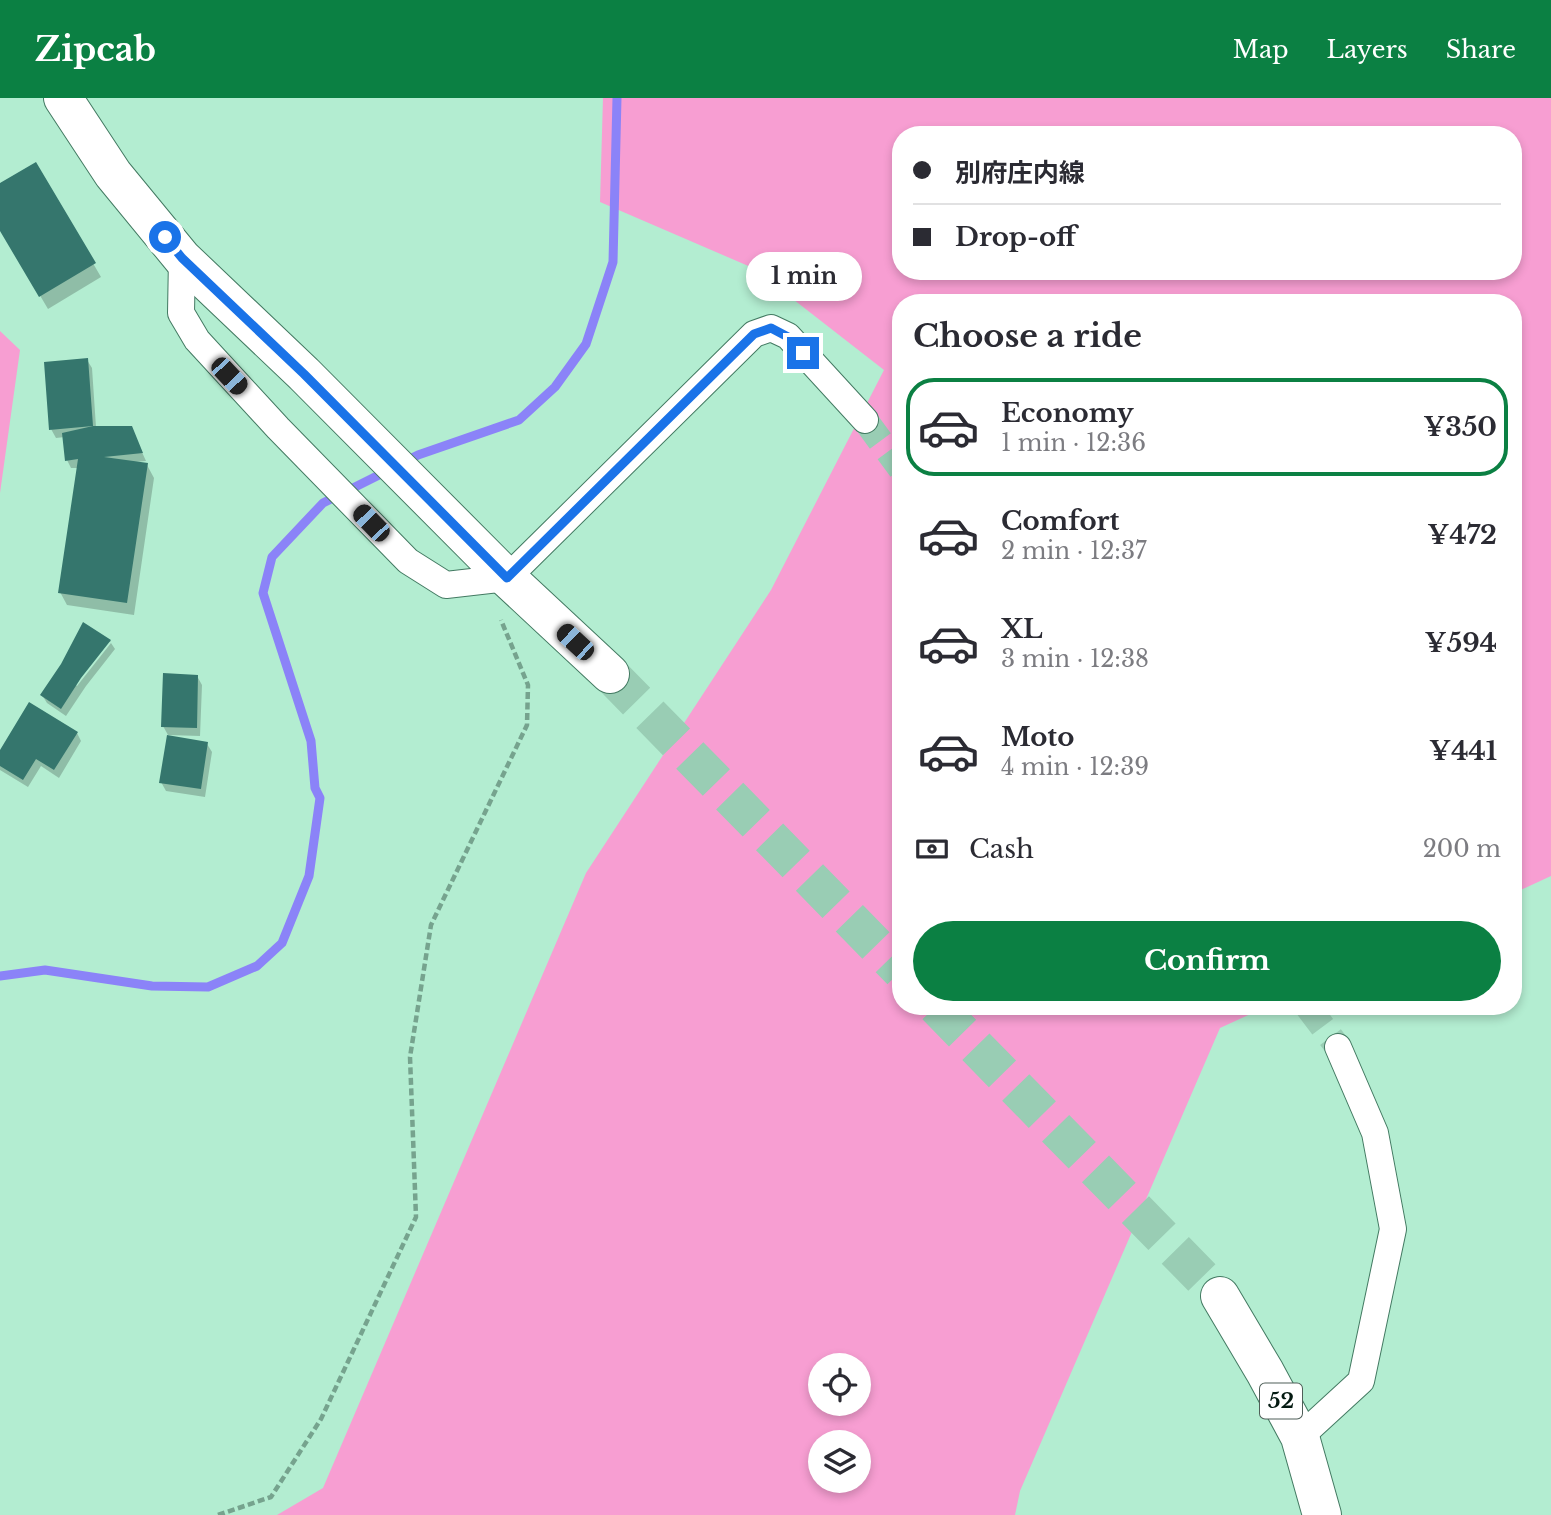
<!DOCTYPE html>
<meta charset="utf-8">
<style>
:root{--surface:#fff;--page:#f2f2f3;--text:#2b2b33;--muted:#7c7c81;--line:#e1e1e2;--accent:#0b8043}
body{margin:0;font-family:"Libre Baskerville","Noto Sans JP",serif;background:var(--page);color:var(--text);height:100vh;display:flex;flex-direction:column;font-size:26px;white-space:nowrap}
*{box-sizing:border-box;margin:0}
p{font-size:23px;color:var(--muted)}
.icon{flex:none;width:38px;height:38px;fill:none;stroke:currentColor;stroke-width:2;stroke-linecap:round;stroke-linejoin:round}
.map{position:relative;flex:1;overflow:hidden}
.drawer{position:absolute;left:892px;top:196px;width:630px;height:721px;display:flex;flex-direction:column;background:var(--surface);border-radius:28px;box-shadow:0 4px 10px #0003}
.drawer>*{flex:none}
.top-card{position:absolute;left:892px;top:28px;width:630px;height:154px;border-radius:28px;box-shadow:0 4px 10px #0003;display:grid;align-content:center;height:154px;padding:0 21px;background:var(--surface)}
.buttons{position:absolute;left:808px;top:1255px;display:grid;gap:14px}
.buttons a{display:grid;place-items:center;width:63px;height:63px;border-radius:50%;background:var(--surface);box-shadow:0 4px 10px #0003;font-size:35px}
.end{position:absolute;width:32px;height:32px;margin:-16px;border:9px solid #1a73e8;background:#fff;box-shadow:0 0 0 4px #fff}
.from{border-radius:50%}
.bubble{position:absolute;height:49px;border-radius:24px;background:var(--surface);box-shadow:0 4px 10px #0003;font-size:23px;font-weight:800;line-height:49px;text-align:center}
.car{position:absolute;width:21px;height:42px;margin:-21px -10px;border-radius:9px;box-shadow:0 0 5px 2px #0007;background:linear-gradient(#222 24%,#8ab4d8 0 40%,#222 0 76%,#8ab4d8 0 86%,#222 0)}
.top-card b{display:flex;align-items:center;gap:24px;height:66px;font-size:26px}
.top-card b+b{border-top:2px solid var(--line)}
.top-card i{width:18px;height:18px;background:var(--text)}
ul{padding:0;list-style:none}
li{display:flex;align-items:center;gap:21px;height:98px;margin:0 14px 10px;padding:0 7px;border:4px solid transparent;border-radius:28px}
li div{flex:1}
li b{display:block;font-size:26px}
li em{font-style:normal;font-weight:800}
li.current{border-color:var(--accent)}
li>.icon{width:63px;height:63px;stroke-width:1.5}
h2{padding:0 21px;font-size:32px;line-height:84px}
.pay{display:flex;align-items:center;gap:18px;height:77px;padding:0 21px;font-size:26px}
.pay p{margin-inline-start:auto}
.cta{display:flex;gap:14px;margin-top:auto;padding:14px 21px}
.cta a{flex:1;height:80px;border-radius:42px;background:var(--accent);color:#fff;font-size:28px;font-weight:800;line-height:80px;text-align:center}
header{display:flex;align-items:center;gap:42px;box-sizing:border-box;height:98px;padding:0 35px;background:var(--accent);color:#fff}
header strong{font-size:33px}
nav{display:flex;gap:38px;margin-inline-start:auto;font-size:24px}
.map>svg:first-child{display:block}
</style>
<header>
<strong>Zipcab</strong>
<nav><a>Map</a><a>Layers</a><a>Share</a></nav>
</header>
<div class="map">
<svg width="1551" height="1417" viewBox="0 0 1551 1417">
<rect width="100%" height="100%" fill="#b3edd1"/>
<path fill="#f79ed2" fill-rule="evenodd" d="M603,0h948v778l-37,17v-590h-613v703h367l-48,22 -200,463 -5,24h-738l46,-27 263,-615 185,-283 113,-220 -131,-102 -153,-66zM901,37h613v136h-613zM821,1267h38v39h-38zM821,1344h38v38h-38z
M0,233l20,19 -20,143z"/>
<path fill="#0003" d="M35,66l66,113 -53,32 -48,-81v-43z
M87,262l5,8 4,59 35,1 15,33 -11,1 12,3 7,13 -20,137 -67,-10 -7,-13 18,-124h-7l-4,-8 -2,-23 -9,1 -5,-9z
M84,526l27,18h-4l-32,42 2,2 34,-43 4,6 -29,37 -20,30 -19,-13 -5,-8 21,-31z
M197,578l5,9 -2,51 -32,-1 -5,-9z
M77,635l4,8 -22,37 -18,-12 -13,21 -28,-17v-17z
M207,646l5,8 -7,45 -39,-6 -5,-9z"/>
<g fill="none" stroke-linecap="round" stroke-linejoin="round">
<path stroke="#8b83f8" stroke-width="9" d="M406,363l12,-6 101,-35 36,-33 31,-43 27,-82 4,-164
M0,878l45,-6 107,16 56,1 49,-21 25,-23 27,-67 11,-78 -5,-10 -4,-47 -48,-148 9,-36 51,-54 64,-32"/>
</g>
<path fill="#35766d" d="M36,64l60,101 -57,34 -39,-66v-48z
M88,260l5,68 -44,4 -5,-68z
M93,328h39l11,27 -39,4 44,6 -21,140 -69,-10 20,-134 -13,2 -3,-28z
M83,524l28,18 -30,38 -20,31 -21,-14 21,-31z
M163,575l35,2 -1,53 -36,-1z
M29,604l49,30 -24,38 -18,-11 -13,21 -23,-14v-16z
M167,637l41,7 -7,47 -42,-6z"/>
<g fill="none" stroke-linecap="round" stroke-linejoin="round">
<path stroke="#99cdb4" stroke-width="26" stroke-dasharray="26 13" stroke-linecap="butt" d="M865,322l36,49
M1307,908l31,41"/>
<path stroke="#99cdb4" stroke-width="38" stroke-dasharray="38 19" stroke-linecap="butt" d="M610,576l291,297
M936,908l284,290"/>
<defs>
<path id="minor" d="M182,160l-1,55 16,27 81,88 130,133 38,24 61,-7 247,-244 17,-6 17,8 77,84
M1300,1339l61,-56 32,-152 -18,-96 -37,-86"/>
<path id="primary" d="M63,0l50,76 69,84 122,116 203,204 103,96
M1220,1198l45,76 35,65 22,78"/>
</defs>
<use href="#minor" stroke="#437a62" stroke-width="28"/>
<use href="#primary" stroke="#437a62" stroke-width="40"/>
<path stroke="#76a38e" stroke-width="4.5" stroke-dasharray="7 3.5" stroke-linecap="butt" d="M218,1417l53,-18 50,-78 95,-202 -6,-160 21,-132 96,-200 1,-40 -27,-65"/>
<use href="#minor" stroke="#fff" stroke-width="26"/>
<use href="#primary" stroke="#fff" stroke-width="38"/>
</g>
<g fill="none" stroke-linecap="round" stroke-linejoin="round">
<path stroke="#1a73e8" stroke-width="9" d="M165,139l17,21 122,116 203,204 247,-244 17,-6 17,9 15,16"/>
</g>
<g text-anchor="middle" dominant-baseline="central" stroke-width="5" stroke-linejoin="round" paint-order="stroke">
<rect fill="#fff" stroke="#4f5f58" stroke-width="2" x="1260" y="1285.5" width="42" height="35" rx="5"/>
<g font-size="21" font-weight="bold" fill="#041a11">
<text x="1281" y="1303">52</text>
</g>
</g>
</svg>
<div class="buttons">
<a><svg class="icon" aria-label="locate" viewBox="0 0 24 24"><circle cx="12" cy="12" r="6"/><path d="M12 2v4M12 18v4M2 12h4M18 12h4"/></svg></a>
<a><svg class="icon" aria-label="layers" viewBox="0 0 24 24"><path d="M12 4l9 5-9 5-9-5zM3 14l9 5 9-5"/></svg></a>
</div>
<i class="end from" style="left:165px;top:139px"></i>
<i class="end" style="left:803px;top:255px"></i>
<div class="bubble" style="left:746px;top:154px;width:116px">1 min</div>
<i class="car" style="left:229px;top:278px;rotate:137deg"></i>
<i class="car" style="left:371px;top:425px;rotate:316deg"></i>
<i class="car" style="left:575px;top:544px;rotate:313deg"></i>
<div class="top-card">
<b><i class="from"></i>別府庄内線</b>
<b><i></i>Drop-off</b>
</div>
<section class="drawer">
<h2>Choose a ride</h2>
<ul>
<li class="current"><svg class="icon" aria-label="car" viewBox="0 0 24 24"><path d="M5 17H2v-5l4-1 3-4h7l3 4 3 1v5h-3M9 17h6M6 11h13"/><circle cx="7" cy="17" r="2"/><circle cx="17" cy="17" r="2"/></svg><div><b>Economy</b><p>1 min · 12:36</p></div><em>¥350</em></li>
<li><svg class="icon" aria-label="car" viewBox="0 0 24 24"><path d="M5 17H2v-5l4-1 3-4h7l3 4 3 1v5h-3M9 17h6M6 11h13"/><circle cx="7" cy="17" r="2"/><circle cx="17" cy="17" r="2"/></svg><div><b>Comfort</b><p>2 min · 12:37</p></div><em>¥472</em></li>
<li><svg class="icon" aria-label="car" viewBox="0 0 24 24"><path d="M5 17H2v-5l4-1 3-4h7l3 4 3 1v5h-3M9 17h6M6 11h13"/><circle cx="7" cy="17" r="2"/><circle cx="17" cy="17" r="2"/></svg><div><b>XL</b><p>3 min · 12:38</p></div><em>¥594</em></li>
<li><svg class="icon" aria-label="car" viewBox="0 0 24 24"><path d="M5 17H2v-5l4-1 3-4h7l3 4 3 1v5h-3M9 17h6M6 11h13"/><circle cx="7" cy="17" r="2"/><circle cx="17" cy="17" r="2"/></svg><div><b>Moto</b><p>4 min · 12:39</p></div><em>¥441</em></li>
</ul>
<div class="pay"><svg class="icon" aria-label="cash" viewBox="0 0 24 24"><path d="M3 7h18v10H3z"/><circle cx="12" cy="12" r="2"/></svg>Cash<p>200 m</p></div>
<div class="cta"><a>Confirm</a></div>
</section>
</div>
